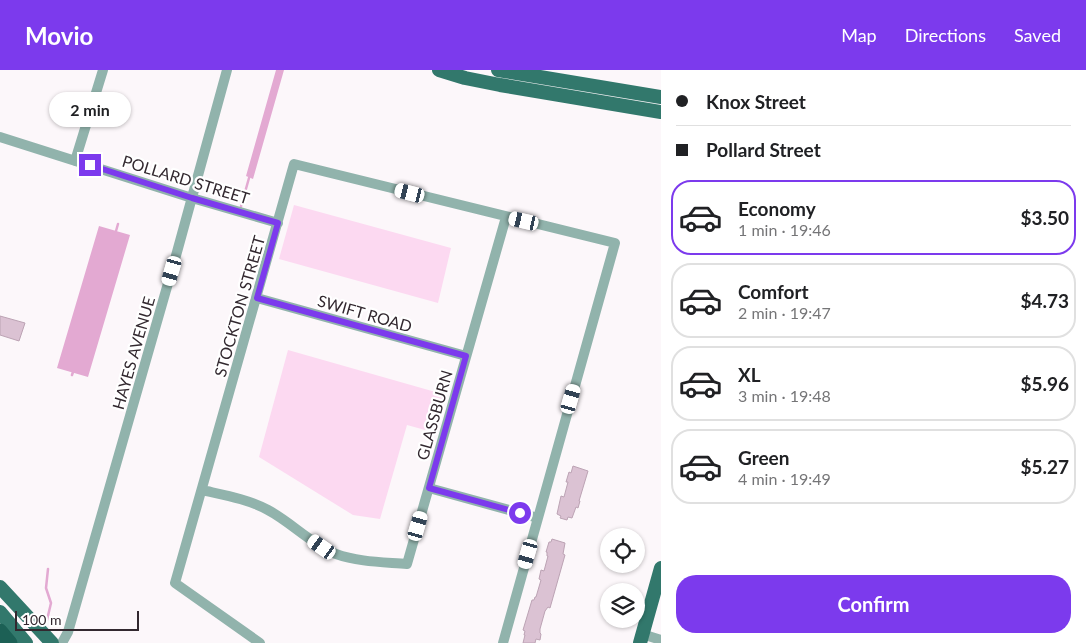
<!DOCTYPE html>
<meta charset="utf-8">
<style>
:root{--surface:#fff;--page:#f2f2f2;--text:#202124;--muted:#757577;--line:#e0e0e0;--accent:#7c3aed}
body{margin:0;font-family:Lato,sans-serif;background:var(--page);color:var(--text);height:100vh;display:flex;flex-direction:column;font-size:19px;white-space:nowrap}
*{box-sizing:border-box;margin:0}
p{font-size:16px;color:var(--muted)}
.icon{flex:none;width:28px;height:28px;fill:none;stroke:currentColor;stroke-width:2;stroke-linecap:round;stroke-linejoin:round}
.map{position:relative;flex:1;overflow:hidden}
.panel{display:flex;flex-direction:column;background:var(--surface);width:425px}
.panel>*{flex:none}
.hud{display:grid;align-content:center;height:110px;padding:0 15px;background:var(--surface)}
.buttons{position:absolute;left:600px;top:458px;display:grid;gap:10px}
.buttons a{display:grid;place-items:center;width:45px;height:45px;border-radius:50%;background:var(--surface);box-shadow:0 1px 4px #0004;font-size:25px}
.scale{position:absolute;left:15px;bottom:12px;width:124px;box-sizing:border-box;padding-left:5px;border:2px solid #32282f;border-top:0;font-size:14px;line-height:18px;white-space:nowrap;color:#32282f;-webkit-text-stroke:4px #fff;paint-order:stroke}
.end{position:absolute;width:22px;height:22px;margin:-11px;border:6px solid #7c3aed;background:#fff;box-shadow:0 0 0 2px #fff}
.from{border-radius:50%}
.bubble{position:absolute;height:35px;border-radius:18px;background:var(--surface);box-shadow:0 1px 4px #0004;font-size:16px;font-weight:700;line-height:35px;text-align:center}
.car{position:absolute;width:15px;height:30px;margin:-15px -8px;border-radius:6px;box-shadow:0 0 4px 1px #0007;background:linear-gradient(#fff 24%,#345 0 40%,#fff 0 76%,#345 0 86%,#fff 0)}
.hud b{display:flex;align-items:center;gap:18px;height:48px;font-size:19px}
.hud b+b{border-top:1px solid var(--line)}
.hud i{width:12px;height:12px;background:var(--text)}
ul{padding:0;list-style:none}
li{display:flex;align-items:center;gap:15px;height:75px;margin:0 10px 8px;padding:0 5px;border:2px solid var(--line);border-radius:20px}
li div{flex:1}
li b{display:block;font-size:19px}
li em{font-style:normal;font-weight:700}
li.current{border-color:var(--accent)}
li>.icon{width:45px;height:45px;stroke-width:1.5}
.primary-button{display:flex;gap:10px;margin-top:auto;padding:10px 15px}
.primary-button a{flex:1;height:58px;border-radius:20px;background:var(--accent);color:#fff;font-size:20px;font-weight:700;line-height:58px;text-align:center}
header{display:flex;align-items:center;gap:30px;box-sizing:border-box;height:70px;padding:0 25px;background:var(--accent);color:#fff}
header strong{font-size:24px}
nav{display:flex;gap:28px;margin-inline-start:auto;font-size:18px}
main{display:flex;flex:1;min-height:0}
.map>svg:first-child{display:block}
</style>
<header>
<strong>Movio</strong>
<nav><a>Map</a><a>Directions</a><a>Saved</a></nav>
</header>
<main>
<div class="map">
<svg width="661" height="573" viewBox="0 0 661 573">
<rect width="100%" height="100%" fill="#fcf7fa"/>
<path fill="#fcd9f1" d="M294,135l157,43 -13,55 -159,-44z
M288,280l158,45 -10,38 -29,-8 -27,94 -27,-4 -94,-58z"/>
<path fill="#e3a9d2" d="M276,0h8l-31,109 -7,-3z
M99,156l31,9 -42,142 -31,-9z"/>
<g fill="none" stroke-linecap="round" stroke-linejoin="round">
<path stroke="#e3a9d2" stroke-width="2.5" d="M240,140l9,-32
M116,161l2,-7
M72,305l1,-3
M47,550l4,-17 -5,-15 2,-19"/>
</g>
<path fill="#dbc2d3" stroke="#bca3b4" d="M0,246l25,7 -6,18 -19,-6z
M573,396l15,5 -9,30h1l-2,7 -2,-1 -4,11 -4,-1 -1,3 -7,-2 1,-2 -4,-2 4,-18 3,1 4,-15h-2l3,-10 2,1z
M552,469l13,4 -2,11 2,1 -15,53 -2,-1 -3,4 -5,18v4l1,1 -1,6 -4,-1 -1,4h-12l2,-8h-1l1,-4 -2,-1 9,-30h2l1,-3h1l5,-17 -2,-1 2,-9 3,1 4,-15h-1v-4h-1l3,-10h2z"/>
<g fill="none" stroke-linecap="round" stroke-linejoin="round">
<path stroke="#91b3ac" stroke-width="10" d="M0,67l192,61 86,25
M75,91l28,-91
M257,228l209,58
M429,418l109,30
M202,420c22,5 46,9 66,20 23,12 43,34 68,44 22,8 48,8 71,10l99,-347
M642,564l19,6
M62,573l6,-11 109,-380 50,-182
M260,573l-85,-60 119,-419 321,79 -112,400"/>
<path stroke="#32786c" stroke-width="14" d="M439,0l26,8 35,7 161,27
M498,0l163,27
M0,517l52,56
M0,542l26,31
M640,573l21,-75"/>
<path stroke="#1c6055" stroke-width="15" d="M0,561l10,12"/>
</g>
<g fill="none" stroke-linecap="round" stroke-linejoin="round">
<path stroke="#7c3aed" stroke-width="6" d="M90,95l102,33 86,25 -21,75 209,58 -37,132 91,25"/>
</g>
<g text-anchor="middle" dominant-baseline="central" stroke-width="4.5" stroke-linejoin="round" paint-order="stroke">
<g font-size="16" fill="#32282f" stroke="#fff">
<text transform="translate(186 109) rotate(17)">POLLARD STREET</text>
<text transform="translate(239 236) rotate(-74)">STOCKTON STREET</text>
<text transform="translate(365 243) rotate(16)">SWIFT ROAD</text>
<text transform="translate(133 283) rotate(-74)">HAYES AVENUE</text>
<text transform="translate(434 345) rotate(-74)">GLASSBURN</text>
</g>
</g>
</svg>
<div class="buttons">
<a><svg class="icon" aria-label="locate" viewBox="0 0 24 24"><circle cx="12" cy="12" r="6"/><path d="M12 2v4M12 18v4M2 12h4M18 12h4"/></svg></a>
<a><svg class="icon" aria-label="layers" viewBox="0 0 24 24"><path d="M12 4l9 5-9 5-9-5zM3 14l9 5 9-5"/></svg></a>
</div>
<div class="scale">100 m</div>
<i class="end from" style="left:520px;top:443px"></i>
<i class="end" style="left:90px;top:95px"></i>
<div class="bubble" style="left:49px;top:22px;width:82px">2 min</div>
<i class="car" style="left:410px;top:123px;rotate:284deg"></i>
<i class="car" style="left:524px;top:151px;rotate:283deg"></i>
<i class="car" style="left:172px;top:201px;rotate:196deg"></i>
<i class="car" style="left:571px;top:329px;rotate:16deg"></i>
<i class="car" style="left:418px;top:456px;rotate:16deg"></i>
<i class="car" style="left:322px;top:477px;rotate:305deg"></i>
<i class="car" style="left:528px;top:484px;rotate:196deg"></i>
</div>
<section class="panel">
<div class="hud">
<b><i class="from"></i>Knox Street</b>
<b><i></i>Pollard Street</b>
</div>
<ul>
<li class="current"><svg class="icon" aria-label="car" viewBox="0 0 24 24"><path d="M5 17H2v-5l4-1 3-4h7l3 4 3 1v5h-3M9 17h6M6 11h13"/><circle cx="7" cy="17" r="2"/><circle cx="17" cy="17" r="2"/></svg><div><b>Economy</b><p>1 min · 19:46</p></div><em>$3.50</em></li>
<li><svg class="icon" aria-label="car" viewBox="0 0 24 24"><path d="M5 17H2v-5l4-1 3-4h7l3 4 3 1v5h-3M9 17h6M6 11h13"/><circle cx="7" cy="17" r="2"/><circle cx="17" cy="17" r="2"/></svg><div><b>Comfort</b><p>2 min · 19:47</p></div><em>$4.73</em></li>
<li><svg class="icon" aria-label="car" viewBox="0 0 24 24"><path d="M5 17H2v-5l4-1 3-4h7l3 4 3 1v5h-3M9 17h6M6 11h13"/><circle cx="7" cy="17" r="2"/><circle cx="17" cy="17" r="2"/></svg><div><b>XL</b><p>3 min · 19:48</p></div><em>$5.96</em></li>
<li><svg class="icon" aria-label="car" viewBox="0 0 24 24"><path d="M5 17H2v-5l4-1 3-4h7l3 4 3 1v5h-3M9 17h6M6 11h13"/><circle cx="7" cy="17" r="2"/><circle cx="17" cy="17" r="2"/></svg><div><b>Green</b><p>4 min · 19:49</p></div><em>$5.27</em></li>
</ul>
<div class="primary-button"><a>Confirm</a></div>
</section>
</main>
